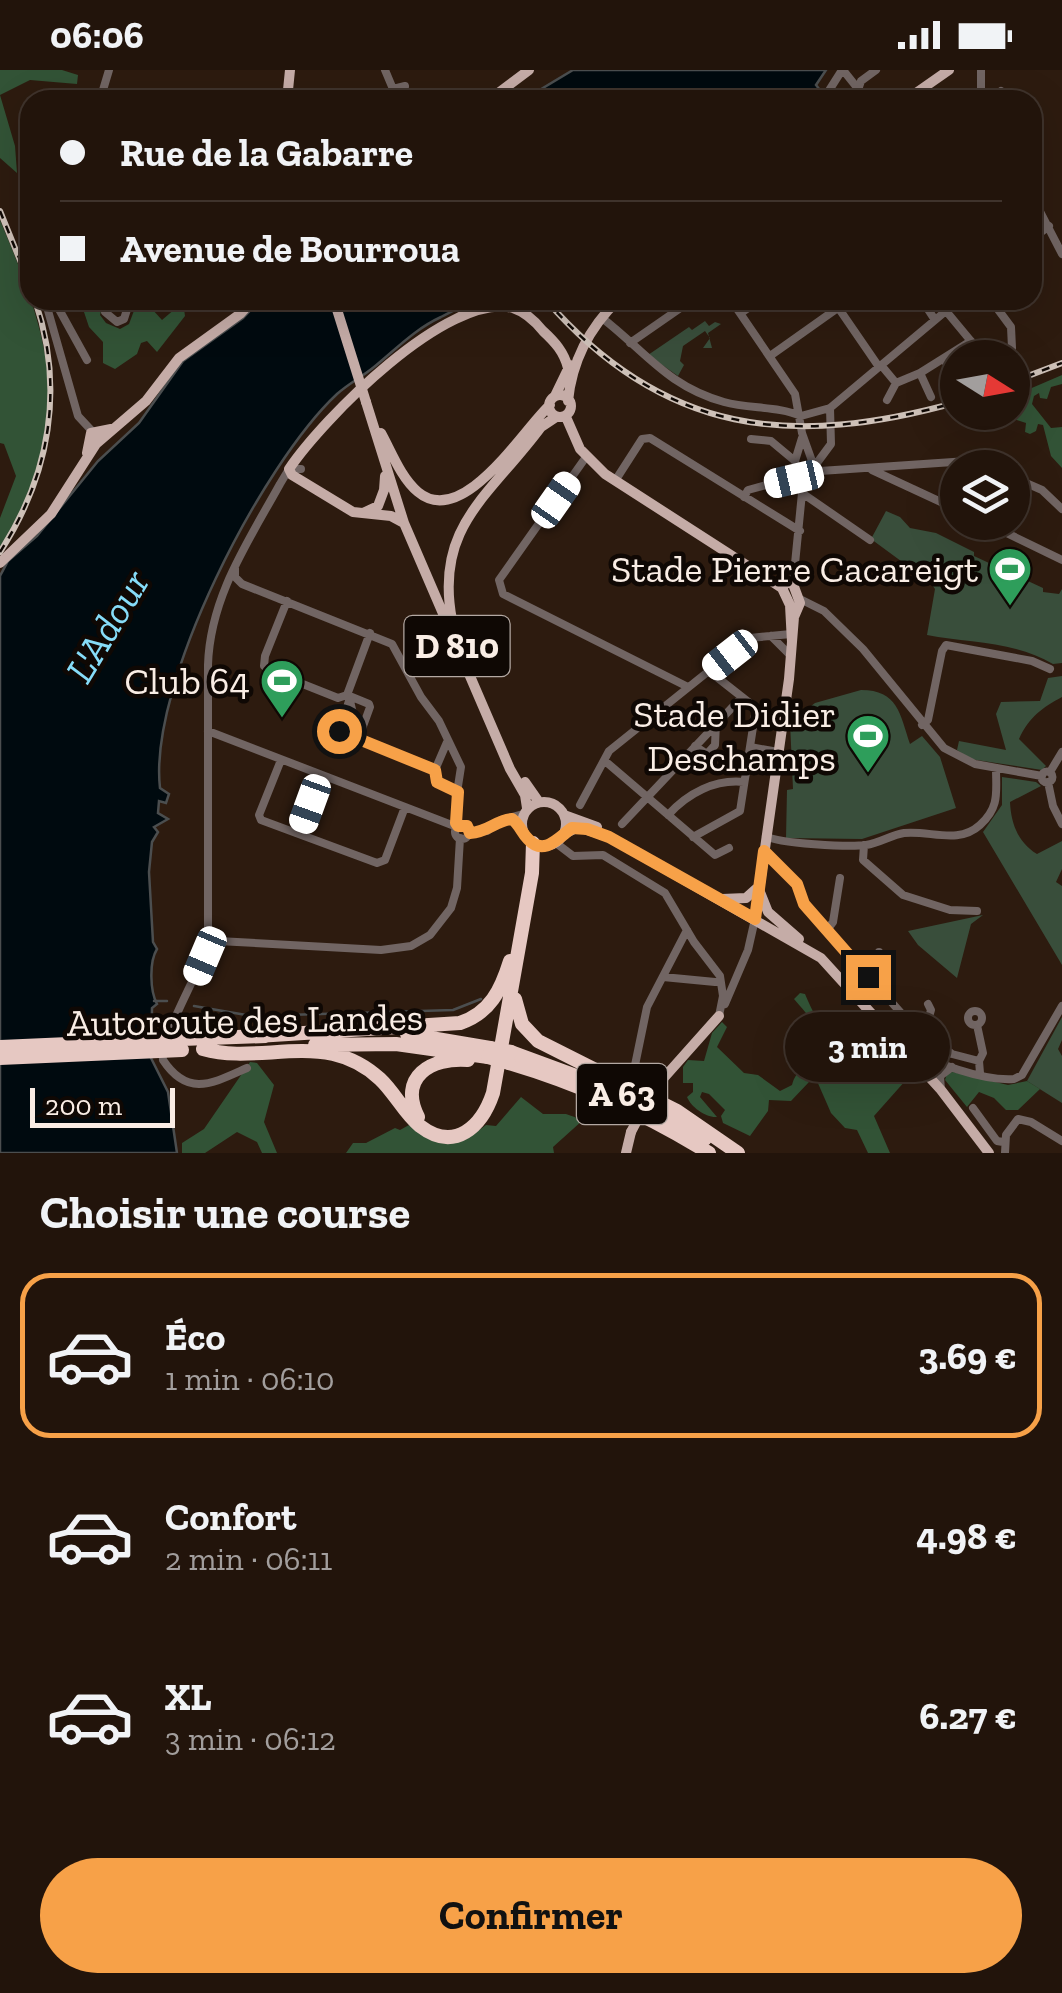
<!DOCTYPE html>
<html lang="fr">
<meta charset="utf-8">
<style>
:root{--surface:#22140b;--page:#2e2119;--text:#f1f3f6;--muted:#a29e9d;--line:#3f332c;--accent:#f7a148}
body{margin:0;font-family:"Zilla Slab",serif;background:var(--page);color:var(--text);height:100vh;display:flex;flex-direction:column;font-size:38px;white-space:nowrap}
*{box-sizing:border-box;margin:0}
p{font-size:32px;color:var(--muted)}
.icon{flex:none;width:55px;height:55px;fill:none;stroke:currentColor;stroke-width:2;stroke-linecap:round;stroke-linejoin:round}
.map{position:relative;height:1083px;overflow:hidden}
.panel{display:flex;flex-direction:column;background:var(--surface);flex:1}
.panel>*{flex:none}
.banner{position:absolute;left:20px;top:20px;width:1022px;height:220px;border-radius:30px;box-shadow:0 10px 40px #0002,0 0 0 2px var(--line);display:grid;align-content:center;height:220px;padding:0 40px;background:var(--surface)}
.needle{width:65px;rotate:101deg}
.buttons{position:absolute;left:940px;top:270px;display:grid;gap:20px}
.buttons a{display:grid;place-items:center;width:90px;height:90px;border-radius:50%;background:var(--surface);box-shadow:0 10px 40px #0002,0 0 0 2px var(--line);font-size:50px}
.scale{position:absolute;left:30px;bottom:25px;width:145px;box-sizing:border-box;padding-left:10px;border:5px solid #f9ede5;border-top:0;font-size:28px;line-height:35px;white-space:nowrap;color:#f9ede5;-webkit-text-stroke:8px #0f0804;paint-order:stroke}
.end{position:absolute;width:45px;height:45px;margin:-22px;border:12px solid #f7a148;background:#111;box-shadow:0 0 0 5px #111}
.from{border-radius:50%}
.bubble{position:absolute;height:70px;border-radius:35px;background:var(--surface);box-shadow:0 10px 40px #0002,0 0 0 2px var(--line);font-size:32px;font-weight:700;line-height:70px;text-align:center}
.car{position:absolute;width:30px;height:60px;margin:-30px -15px;border-radius:12px;box-shadow:0 0 8px 2px #0007;background:linear-gradient(#fff 24%,#345 0 40%,#fff 0 76%,#345 0 86%,#fff 0)}
.banner b{display:flex;align-items:center;gap:35px;height:95px;font-size:38px}
.banner b+b{border-top:2px solid var(--line)}
.banner i{width:25px;height:25px;background:var(--text)}
ul{padding:0;list-style:none}
li{display:flex;align-items:center;gap:30px;height:165px;margin:0 20px 15px;padding:0 20px;border:5px solid transparent;border-radius:30px}
li div{flex:1}
li b{display:block;font-size:38px}
li em{font-style:normal;font-weight:700}
li.current{border-color:var(--accent)}
li>.icon{width:90px;height:90px;stroke-width:1.5}
h2{padding:0 40px;font-size:45px;line-height:120px}
.button{display:flex;gap:20px;margin-top:auto;padding:20px 40px}
.button a{flex:1;height:115px;border-radius:60px;background:var(--accent);color:#111;font-size:40px;font-weight:700;line-height:115px;text-align:center}
.status{display:flex;justify-content:space-between;align-items:center;height:70px;padding:0 50px;background:var(--surface);direction:ltr}
.status svg{height:28px;fill:currentColor}
.map>svg:first-child{display:block}
</style>
<div class="status"><b>06:06</b><svg viewBox="0 0 49 12"><path d="M0 12V9h3v3zM5 12V6h3v6zM10 12V3h3v9zM15 12V0h3v12zM26 1h20v11H26zM47 4h2v5h-2z"/></svg></div>
<div class="map">
<svg width="1062" height="1083" viewBox="0 0 1062 1083">
<rect width="100%" height="100%" fill="#2d1b0f"/>
<path fill="#394e3b" d="M705,251l4,5 6,-4 6,2 -13,9 4,15h-9l7,-10 -5,-7 -22,15 -3,15 4,4 -6,11 -30,-21 41,-28 3,3z
M886,441l14,6 10,11 26,5 38,19v4l69,32v4l16,2 3,-5v74l-9,1c-38,-23 -85,-21 -126,-29l8,-46 -16,-23 -14,-2 -34,-25z
M1062,606v21c-19,10 -33,20 -43,42l27,27 -4,4 -72,-11 -13,-9 2,-9 47,9 -10,-36 5,-12 39,-1 8,-23z
M861,620c37,0 39,24 49,54l12,-8 18,21 16,51 -94,31 -76,-1 1,-48 6,-1 -3,-67 25,-19z
M1002,707l34,5 5,4 -31,16c1,22 8,40 27,52l25,-13v28l-6,13 6,4v79l-79,-133 19,-27z
M983,845l-12,9 -14,54 -39,-33 -10,-14z
M1062,947v23l-4,9 4,7v47l-35,-22z"/>
<path fill="#325336" d="M0,0h62l16,5 -1,9 -47,-4 -30,15 15,51 2,27 -17,-15z
M0,150c50,119 80,207 0,327v-29l16,-42 -12,-32 -4,-1z
M80,230h24l-4,15 6,8 14,6 9,-5 9,-24h21l-7,9 10,11 21,-18 2,14 -28,36 -10,-11 -6,2 -4,11 -22,15 -12,-6v-21l-14,-15z
M1062,305v9l-11,3 -4,12 -7,-1 -1,-5 -5,3 -2,8 19,24 11,-1v41l-11,-12 -8,-31 -5,-1 -2,7 -6,3 -5,-2 1,-9 -15,-5 2,-22z
M800,923l5,1c16,38 33,59 72,74l7,-5 -5,-17 15,3 20,22 -40,45 16,37h-22l-11,-23 -12,-2 -14,-15 -14,-32 -8,1 -18,19 -22,-1 -1,11 -18,25 -27,-13 -2,-7 4,-6 -16,-16 -7,-2 -2,5 17,20c-11,1 -26,-10 -30,-20l6,-5v-9h-10v-16l5,-7 16,1 8,-28 10,-11 5,5 -10,20 27,26 14,2 22,16 12,-6c2,-9 6,-12 12,-19 27,-30 12,-41 -10,-67z
M250,992l7,1 17,22 -10,37 13,31h-15l-5,-11 -20,-10 -32,21h-23v-10l22,-14z
M953,1002l55,13 19,-4 13,8 -22,21h-12l-12,-12 -15,-6 -12,15 -22,-27 2,-7z
M521,1027l22,17h23l17,6 -30,27 1,6h-208l7,-10h13l29,-15 5,2 9,-5c31,21 46,23 77,0l10,1z"/>
<path fill="#000a0f" stroke="#4b4e4f" stroke-width="2.5" d="M573,0h253l-10,15 7,9 -7,6h-293z
M260,230h238c-9,4 -13,1 -22,2 -11,2 -25,10 -35,15 -26,12 -45,32 -67,50 -12,10 -25,16 -37,27 -75,70 -189,290 -177,394l9,6 -3,9 -7,-2 -1,12 10,6 -14,8 4,5 -6,10 -3,30 4,70 4,7c-8,13 -7,42 0,55l-5,4 -1,50 17,34 9,61h-177v-577l8,-15 29,-25 61,-75 41,-38 44,-62 60,-43z"/>
<g fill="none" stroke-linecap="round" stroke-linejoin="round">
<path stroke="#4b4e4f" stroke-width="2.5" d="M154,931h13
M194,936l58,10 201,-6 28,-11"/>
<path stroke="#716563" stroke-width="8" d="M385,0l8,19 12,-3
M843,0l24,30
M859,17l2,-6 15,-11
M100,30l9,-30
M823,30l19,-30
M981,30v-30
M987,30h1
M994,30l7,-9
M28,83h2
M1032,126l30,58
M1032,169l17,-13
M25,170l5,13
M45,230l33,116 14,15
M49,230l6,2 32,58
M108,230l-3,12 12,10 7,-3 6,-19
M731,230l64,94 7,39 10,28 -10,24
M833,230l46,67
M922,230l13,20
M991,230l20,27 1,21
M946,241l39,47
M741,243l19,-13
M602,248c43,33 65,68 122,84 25,7 54,4 77,14l29,-8 129,-108
M630,273l62,-43
M770,286l79,-56
M943,289l15,18
M881,295l15,18 24,-10 51,-32
M920,303l11,24
M887,330l9,-17
M751,369l20,2 24,20
M586,387l-87,123 4,14 185,93
M809,398l11,3 148,-10 20,7
M872,400l86,40
M811,401l20,-27 -1,-36
M1012,407l30,13 20,19
M615,411l27,-42 8,-1 150,93
M802,423l68,47
M744,427l4,-7 51,-14
M984,452l78,38
M235,498v9l7,7 150,60 29,53 18,24 22,46 -5,32 2,27
M793,514l9,-91 -7,-32 7,-23
M800,529l24,12 39,38 81,99 31,16 67,12
M287,531l-22,55 -1,10 6,5 68,27 9,-3 22,9 1,3 -12,33
M771,566l20,20
M347,625l23,-62
M350,627l-10,35 91,37 4,1 2,12 21,9
M350,631l8,34
M922,655l6,-5 14,-69 4,-6 86,16 18,8
M208,661l249,96
M695,676l12,8 8,-9 1,-22
M750,677l28,5
M281,690l-22,55 2,5 116,43 8,-3 20,-53
M605,691l110,94 14,-7
M435,700l12,-28
M1041.5 707a5.5 5.5 0 1 1 11 0a5.5 5.5 0 1 1-11 0Z
M1050,702l12,-20
M1048,712l5,24 9,18
M580,735l29,-54 141,-113 41,-4
M668,745c20,-22 47,-36 76,-33
M622,754l120,-127
M455 762a7 7 0 1 1 14 0a7 7 0 1 1-14 0Z
M299,763l22,-58
M469,763l18,-2 14,-11 22,-6
M766,766c12,8 84,11 100,9 14,-2 25,-10 38,-12 26,-3 54,12 76,-8 20,-18 16,-33 16,-57
M693,767l47,-26 16,-103 -47,-37
M556,773l17,13 30,-1 62,38 29,49 26,34 3,20 -4,20
M864,775l-1,15 40,35 47,15 27,1
M764,781l33,33 7,20 106,119 42,31 27,7 1,12
M827,860l6,-8 7,-44
M207 869a6 6 0 1 1 12 0a6 6 0 1 1-12 0Z
M208,864v-269c2,-68 40,-123 72,-181l9,-15h12
M218,871l163,9 30,-4 19,-11 21,-27 6,-20 3,-50
M208,873c-8,30 -48,94 -45,117 25,38 50,23 84,8
M663,907l52,5
M868,907l11,-13v-12
M725,934l23,-54 7,-31
M968 948a7 7 0 1 1 14 0a7 7 0 1 1-14 0Z
M977,955l6,28 -4,8
M924,964l7,-24 -3,-6
M904,975c27,18 79,36 110,34l8,-4 40,-69
M634,1000l13,-63 40,-77
M941,1020l-1,-14 12,-9
M973,1038l24,33 6,1
M1005,1083l1,-18 12,-16 13,3 31,19"/>
<path stroke="#c5aca7" stroke-width="10" d="M287,30l3,-30
M489,30l40,-30
M906,30l43,-30
M549 336a11 11 0 1 1 22 0a11 11 0 1 1-22 0Z
M555,326l15,-31
M568,331c4,-40 21,-73 50,-101
M366,332l38,121 106,246 15,26 2,13
M566,347l14,32 25,25 177,114
M381,363c10,18 20,45 37,59 45,38 107,-65 132,-87
M87,383l4,-20 20,-4
M363,443l15,-7 6,-16 1,-14
M404,453l-13,-7 -38,-4 -61,-37 -3,-6c34,-50 158,-177 224,-161 12,4 22,13 30,23 12,11 21,21 25,37
M0,493l51,-49 45,-70 50,-43 33,-43 61,-44 13,-14
M452,550c-18,-94 38,-124 89,-193l15,-10
M525,712l14,20
M522 754a22 22 0 1 1 44 0a22 22 0 1 1-44 0Z
M564,745l33,12
M564,764l14,-7 31,10 212,121 120,132 48,63
M758,817l10,25 31,27
M722,829l24,-1 10,-9
M755,849l34,-240 5,-62 6,-14 -7,-19 -6,-2 -5,6 8,17 2,37
M653,1020l66,-74
M626,1083l5,-21"/>
<path stroke="#e6c8c2" stroke-width="14" d="M515,929l7,25 16,17 139,70 61,42
M407,964l83,14
M257,966l203,-13c30,-10 41,-33 50,-62
M182,969l84,-3
M315,975l81,-1 92,13
M203,979c42,12 87,-4 130,5 18,4 34,13 47,25 15,14 24,34 40,47 35,27 62,0 73,-33l39,-220 1,-30
M511,982l106,39 88,48
M509,993c71,21 137,51 200,90
M418,1047c-20,-40 13,-60 50,-57"/>
<defs>
<path id="rail" d="M433,27l1,3
M0,141l30,74
M546,230c118,136 247,148 412,102
M1012,312l50,-19
M0,482c50,-77 65,-164 35,-252"/>
</defs>
<use href="#rail" stroke="#cec1b8" stroke-width="6"/>
<use href="#rail" stroke="#0f0804" stroke-width="2.5" stroke-dasharray="8" stroke-linecap="butt"/>
<path stroke="#c5aca7" stroke-width="10" d="M334,230l32,102
M631,1062l22,-42"/>
<path stroke="#e6c8c2" stroke-width="14" d="M0,977l182,-8
M490,978l21,4
M488,987l21,6
M0,988l182,-8"/>
</g>
<g fill="none" stroke-linecap="round" stroke-linejoin="round">
<path stroke="#f7a148" stroke-width="12" d="M339,661l96,39 2,12 21,10 -2,31 2,3h9l3,7c19,-1 26,-13 42,-14 8,6 9,13 16,20 16,18 31,-2 44,-11l15,1 22,8 146,82 9,-68 33,33 7,20 64,73"/>
</g>
<defs>
<symbol id="stadium-pin" viewBox="-11 -11 22 30"><path d="M0 17L-7.5 6A9.5 9.5 0 1 1 7.5 6Z" fill="#2e9e5b" stroke="#0f0804"/><path d="M0-5a6.5 5 0 1 0 0 10a6.5 5 0 1 0 0-10ZM-3.5-1.8h7v3.6h-7Z" fill="#fff"/></symbol>
</defs>
<g fill-rule="evenodd">
<use href="#stadium-pin" x="985" y="474" width="50" height="68"/>
<use href="#stadium-pin" x="257" y="586" width="50" height="68"/>
<use href="#stadium-pin" x="843" y="641" width="50" height="68"/>
</g>
<g text-anchor="middle" dominant-baseline="central" stroke-width="9" stroke-linejoin="round" paint-order="stroke">
<g fill="#0f0804" stroke="#b3a8a2" stroke-width="2.5">
<rect x="404.5" y="546" width="105" height="60" rx="8"/>
<rect x="577" y="994" width="90" height="60" rx="8"/>
</g>
<g font-size="35" font-weight="bold" fill="#f9ede5">
<text x="457" y="576">D 810</text>
<text x="622" y="1024">A 63</text>
</g>
<g font-size="38" fill="#f9ede5" stroke="#0f0804" text-anchor="end">
<text x="978" y="499">Stade Pierre Cacareigt</text>
<text x="250" y="611">Club 64</text>
<text x="836" y="644">Stade Didier<tspan x="836" dy="44">Deschamps</tspan></text>
</g>
<g font-size="38" fill="#f9ede5" stroke="#0f0804">
<text transform="translate(245 950) rotate(-1)">Autoroute des Landes</text>
</g>
<g font-size="40" font-style="italic" fill="#86dcf8" stroke="#0f0804">
<text transform="translate(107 556) rotate(-59)">L'Adour</text>
</g>
</g>
</svg>
<div class="buttons">
<a><svg class="needle" viewBox="-14 -14 28 28"><path d="M0-13l5 13h-10z" fill="#e53935"/><path d="M0 13l5-13h-10z" fill="#a29e9d"/></svg></a>
<a><svg class="icon" aria-label="layers" viewBox="0 0 24 24"><path d="M12 4l9 5-9 5-9-5zM3 14l9 5 9-5"/></svg></a>
</div>
<div class="scale">200 m</div>
<i class="end from" style="left:339px;top:661px"></i>
<i class="end" style="left:868px;top:907px"></i>
<div class="bubble" style="left:785px;top:942px;width:165px">3 min</div>
<i class="car" style="left:794px;top:409px;rotate:257deg"></i>
<i class="car" style="left:556px;top:430px;rotate:35deg"></i>
<i class="car" style="left:730px;top:585px;rotate:232deg"></i>
<i class="car" style="left:310px;top:734px;rotate:200deg"></i>
<i class="car" style="left:205px;top:886px;rotate:203deg"></i>
<div class="banner">
<b><i class="from"></i>Rue de la Gabarre</b>
<b><i></i>Avenue de Bourroua</b>
</div>
</div>
<section class="panel">
<h2>Choisir une course</h2>
<ul>
<li class="current"><svg class="icon" aria-label="car" viewBox="0 0 24 24"><path d="M5 17H2v-5l4-1 3-4h7l3 4 3 1v5h-3M9 17h6M6 11h13"/><circle cx="7" cy="17" r="2"/><circle cx="17" cy="17" r="2"/></svg><div><b>Éco</b><p>1 min · 06:10</p></div><em>3.69 €</em></li>
<li><svg class="icon" aria-label="car" viewBox="0 0 24 24"><path d="M5 17H2v-5l4-1 3-4h7l3 4 3 1v5h-3M9 17h6M6 11h13"/><circle cx="7" cy="17" r="2"/><circle cx="17" cy="17" r="2"/></svg><div><b>Confort</b><p>2 min · 06:11</p></div><em>4.98 €</em></li>
<li><svg class="icon" aria-label="car" viewBox="0 0 24 24"><path d="M5 17H2v-5l4-1 3-4h7l3 4 3 1v5h-3M9 17h6M6 11h13"/><circle cx="7" cy="17" r="2"/><circle cx="17" cy="17" r="2"/></svg><div><b>XL</b><p>3 min · 06:12</p></div><em>6.27 €</em></li>
</ul>
<div class="button"><a>Confirmer</a></div>
</section>
